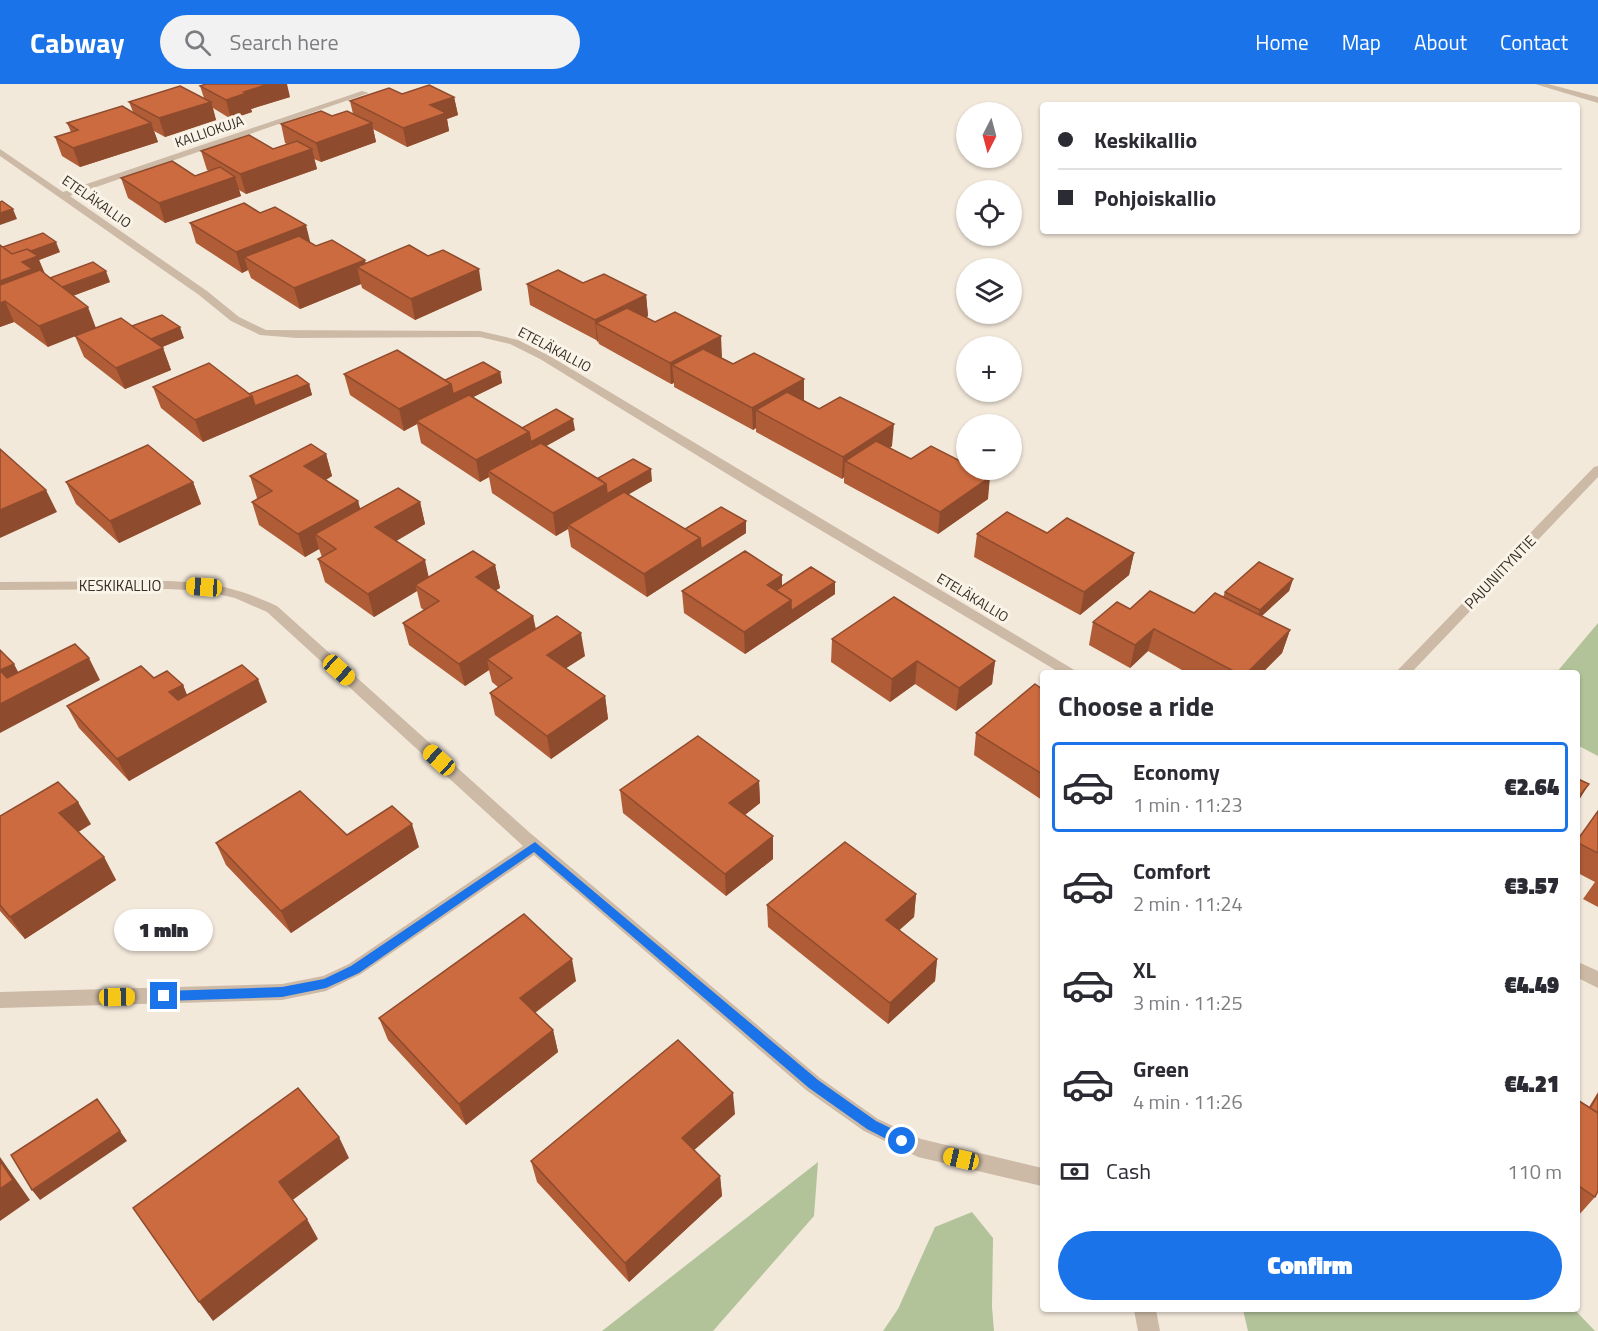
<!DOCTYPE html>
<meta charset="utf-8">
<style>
:root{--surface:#fff;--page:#f2f2f3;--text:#2b2b33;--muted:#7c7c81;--line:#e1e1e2;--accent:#1a73e8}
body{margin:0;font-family:"Titillium Web",sans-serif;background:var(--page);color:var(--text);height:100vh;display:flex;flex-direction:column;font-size:22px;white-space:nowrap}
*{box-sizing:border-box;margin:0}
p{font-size:20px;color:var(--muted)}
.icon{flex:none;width:33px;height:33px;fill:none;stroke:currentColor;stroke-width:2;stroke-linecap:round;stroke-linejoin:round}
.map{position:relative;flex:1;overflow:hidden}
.panel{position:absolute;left:1040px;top:586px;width:540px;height:642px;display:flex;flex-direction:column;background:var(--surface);border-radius:6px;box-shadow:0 2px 4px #0004}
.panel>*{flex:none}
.guide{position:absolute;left:1040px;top:18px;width:540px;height:132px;border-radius:6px;box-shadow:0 2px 4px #0004;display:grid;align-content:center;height:132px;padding:0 18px;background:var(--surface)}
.needle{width:39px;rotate:186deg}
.controls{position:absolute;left:956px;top:18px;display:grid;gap:12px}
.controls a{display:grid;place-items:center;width:66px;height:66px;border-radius:50%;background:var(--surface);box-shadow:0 2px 4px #0004;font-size:30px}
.end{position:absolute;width:27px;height:27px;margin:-14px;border:8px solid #1a73e8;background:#fff;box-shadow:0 0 0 3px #fff}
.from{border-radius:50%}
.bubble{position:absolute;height:42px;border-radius:21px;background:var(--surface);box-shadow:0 2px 4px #0004;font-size:20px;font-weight:800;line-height:42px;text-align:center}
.car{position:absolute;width:18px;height:36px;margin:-18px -9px;border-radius:8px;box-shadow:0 0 4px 2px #0007;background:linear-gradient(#f5c518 24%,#345 0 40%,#f5c518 0 76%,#345 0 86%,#f5c518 0)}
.guide b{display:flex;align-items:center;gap:21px;height:57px;font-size:22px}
.guide b+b{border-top:2px solid var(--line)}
.guide i{width:15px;height:15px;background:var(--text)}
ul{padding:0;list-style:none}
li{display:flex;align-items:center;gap:18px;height:90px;margin:0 12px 9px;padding:0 6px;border:3px solid transparent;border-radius:6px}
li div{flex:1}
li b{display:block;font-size:22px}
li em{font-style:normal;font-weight:800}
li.on{border-color:var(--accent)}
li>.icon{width:54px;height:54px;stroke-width:1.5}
h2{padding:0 18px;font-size:27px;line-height:72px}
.pay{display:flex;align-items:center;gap:15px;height:66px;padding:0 18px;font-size:22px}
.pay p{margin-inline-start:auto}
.primary-button{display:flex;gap:12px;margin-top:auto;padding:12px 18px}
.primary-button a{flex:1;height:69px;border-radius:36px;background:var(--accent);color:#fff;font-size:24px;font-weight:800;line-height:69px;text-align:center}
header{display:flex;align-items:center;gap:36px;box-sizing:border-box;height:84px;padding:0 30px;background:var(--accent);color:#fff}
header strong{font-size:28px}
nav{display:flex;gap:33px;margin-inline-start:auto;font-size:21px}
.search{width:420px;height:54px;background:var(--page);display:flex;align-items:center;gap:15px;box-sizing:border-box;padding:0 21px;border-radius:33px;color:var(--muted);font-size:22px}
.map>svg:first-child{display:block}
</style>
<header>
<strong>Cabway</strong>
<div class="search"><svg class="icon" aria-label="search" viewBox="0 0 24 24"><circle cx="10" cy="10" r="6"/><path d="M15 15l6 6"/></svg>Search here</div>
<nav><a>Home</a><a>Map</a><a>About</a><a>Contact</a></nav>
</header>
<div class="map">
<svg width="1598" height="1247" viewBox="0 0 1598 1247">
<rect width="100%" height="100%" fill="#f3e9db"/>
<path fill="#b2c39a" d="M1598,539v133l-21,-11 -1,-71 -20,-1z
M818,1078l-4,54 -101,115h-111z
M972,1128l21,26 -1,69 2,24h-111l15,-22 37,-82z
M1243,1226h332l20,21h-347z"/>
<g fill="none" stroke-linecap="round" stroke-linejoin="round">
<path fill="#ccbaa6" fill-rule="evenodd" d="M1535,0h13l50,13v6z
M362,7l7,2 -299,103 137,95 32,26 27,13 214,1 38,9 30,15 533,319h-19l-297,-177 -225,-138 -30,-15 -30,-7 -184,1 -36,-3 -29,-14 -32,-26 -199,-139v-7l63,43z
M1598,382v11l-188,197h-16l200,-207z
M168,497c45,2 68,6 109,25l252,226 291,246 58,41 43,20 121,29v18l-124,-29 -54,-26 -58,-41 -272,-235 -173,119 -35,17 -44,9 -282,8v-16l282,-8 41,-8 26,-12 174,-118 -256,-234 -32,-14 -31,-7 -36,-2 -168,1v-8z
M1576,877l22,10v17l-22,-11z
M1134,1226h22l4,21h-22z"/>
</g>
<path fill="#af5c37" d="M200,2l90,11 -39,12 1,3 -21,7 -18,-11 3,12 -51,17 -11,-6 4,11 -78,25 -18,-11 -7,-19 16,-5 -4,-9 66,-11 -4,-10 75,-4z
M402,10l52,3 4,18 -11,4 2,12 -42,16 -34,-18 3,13 -55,20 -7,-3 3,10 -71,25 -7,-4 2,6 -76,27 -37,-25 -7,-20 74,-2 14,-5 -2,-1 -6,-19 72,-2 14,-5 -2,-1 -4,-19 51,-8 21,-2 -3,-13z
M190,139l121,20 5,3 50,17 116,27 -67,30 -53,-32 -1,-4 -61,25 -49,-31 -3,-8 -6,3 -46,-30z
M0,161l3,2 57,5 -21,8 6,15 5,3 60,4 -37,14 -25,51 -34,-25 -14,5z
M583,199l63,12 2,21 -2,2 246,128 -2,2 98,51 -50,35 -94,-51v-6l-2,2 -86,-47v-4l-3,2 -79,-43v-4l-3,1 -72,-40 -1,-3 -68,-36 -3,-21z
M75,252l109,2 -22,9 1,1 8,22 -46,19 -41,-32z
M500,288l2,11 -29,14 49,31 53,2 -29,16 52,32 54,3 -24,13 57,35 61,-8v12l-99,64 -76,-50 -3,-18 -12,7 -64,-43 -3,-16 -9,5 -59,-39 -4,-19 -13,7 -54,-36 -6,-21 101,6z
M309,300l3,11 -109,47 -42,-34 -8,-21 96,7z
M326,370l6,22 -6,4 32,21 2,8 60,-7 5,22 -29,17 33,36 66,-12 5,23 -5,2 38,26 3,13 49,27 -19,12 39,28 3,23 -57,40 -56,-44 -5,-22 8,-6 -6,-5 -3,-12 -24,16 -56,-41 -6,-22 21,-13 -3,-2 -4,-17 -43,26 -49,-35 -7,-23 4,-2 -3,-8 -14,8 -46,-32 -7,-23 6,-3 -1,-1 -7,-22z
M66,398h127l8,22 -82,39 -43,-39z
M1047,449l87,20 -5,22 -49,40 -106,-58 3,-23z
M1293,495l-4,12 -27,25 28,14 -8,23 -21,21h-72l-41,-23 -18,17 -41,-23 4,-23 37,-13 64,4 29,-16 2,-5z
M835,498v12l-90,60 -61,-41 -2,-22 100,-5z
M832,555l163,22 -3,23 -36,27 -41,-27 -25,18 -59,-40z
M154,594l29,7 4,10 80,7 -138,79 -50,-53 -12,-22z
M1042,605v111l-68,-45 2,-22z
M759,697l1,22 -15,12 28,44 -47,37 -103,-83 -3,-23z
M1598,727v96l-15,-8 12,-17 -19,-10v-31z
M0,732l91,8 -13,8 26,25 12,23 -91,59 -25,-28z
M347,751l72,12 -128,86 -65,-68 -10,-22z
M916,810l-2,23 -15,13 38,29 -2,22 -47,43 -120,-97 -1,-22z
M576,897l-41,32 18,17 5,22 -92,73 -78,-85 -9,-22z
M1598,1008v99l-3,6 -17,19h-2v-117l13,8z
M735,1030l-41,36 26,26 2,20 -93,86 -92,-100 -6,-21z"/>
<path fill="#8f4b2d" d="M268,0h19l3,13 -39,12 1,3 -21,7 -5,-19 18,-8z
M454,13l4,18 -11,4 2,12 -42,16 -4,-19 27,-23z
M211,18l5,18 -51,17 -6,-19z
M151,39l7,19 -78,25 -7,-19z
M372,39l4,19 -55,20 -5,-19z
M312,65l5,20 -71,25 -6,-20z
M235,93l6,19 -76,27 -6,-20z
M13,125l4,10 -17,6v-12z
M306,141l5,20 -67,12 4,13 -6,3 -6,-21z
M56,158l4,10 -21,8 7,16 -41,25 9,21 -14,5v-46l9,-23z
M365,176l3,14 -11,-7 4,17 -61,25 -6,-21z
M479,185l3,21 -67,30 -4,-21z
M106,187l4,11 -49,18 -5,-10z
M646,211l2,21 -34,17 -18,-10 2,18 -1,1 -2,-22z
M88,223l8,21 -48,19 -9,-21z
M180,243l4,11 -36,15 -4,-11z
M721,252l1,21 -32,18 -18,-10 2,18 -3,1 -1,-21z
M163,264l8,22 -46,19 -9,-21z
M500,288l2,11 -82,40 -4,-2 1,3 -13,7 -5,-22 52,-25z
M804,295v21l-32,19 -16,-9v18l-3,2 -1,-22z
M309,300l3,11 -109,47 -8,-22 57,-24z
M573,335l2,11 -43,24 -1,-12z
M894,340l-2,22 -33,22 -14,-7 -1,16 -2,2 1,-22z
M529,348l3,22 -44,17 1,6 -9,5 -4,-22z
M326,370l6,22 -21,12 -7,-22z
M651,385l1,12 -80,46 -4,-2v4l-12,7 -3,-23 53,-29z
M990,393l-2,22 -50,35 2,-22z
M193,398l8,22 -82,39 -9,-22z
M46,406l11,22 -57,26v-28z
M358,417l6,22 -49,11 4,15 -14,8 -7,-23z
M420,418l5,22 -44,26 -6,-23z
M746,437v12l-99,64 -3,-23 56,-36z
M1134,469l-5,22 -49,40 4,-23z
M425,476l5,23 -15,2 2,6 -43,26 -6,-23z
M495,481l5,23 -20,12 -4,-23z
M782,491v23l-15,-13z
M1293,495l-4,12 -33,30 4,-11z
M835,498v12l-90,60 -1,-22 47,-32z
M533,532l4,23 -50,20 2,11 -24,16 -6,-22z
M1154,545l-6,22 -18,17 5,-23z
M1290,546l-8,23 -21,21h-15z
M581,549l4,23 -34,22 -4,-23z
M89,574l11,22 -100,53v-29z
M917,577l-2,23 -25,18 2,-23z
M995,577l-3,23 -36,27 3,-23z
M14,580l12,23 -13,6 -13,-23z
M258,595l9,23 -138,79 -12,-22z
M183,601l9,23 -12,7 -11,-23z
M605,612l3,23 -57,40 -4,-23z
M759,697l1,22 -30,23 -1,-23z
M1589,700l-13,21v-5z
M78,718l13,22 -19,12 -13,-23z
M412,740l7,23 -128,86 -10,-22z
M773,752v23l-47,37 -1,-22z
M104,773l12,23 -91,59 -15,-22z
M916,810l-2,23 -29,26 1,-23z
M572,875l4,22 -51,39 -5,-22z
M937,875l-2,22 -47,43 2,-21z
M553,946l5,22 -92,73 -7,-21z
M733,1009l2,21 -51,45 -2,-21z
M120,1047l7,10 -87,59 -8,-10z
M339,1053l10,21 -59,44 -11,-20z
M0,1073l30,43 -30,21z
M720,1092l2,20 -93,86 -4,-19z
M307,1135l11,20 -105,82 -14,-19z"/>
<path fill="#cc6b40" stroke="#8f4b2d" stroke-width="1.5" d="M206,0h62l-24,8 3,1 -21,7 -26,-14z
M429,1l25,12 -24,8 16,8 -43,15 -53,-27 39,-13 13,6z
M180,2l31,16 -52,16 -30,-16z
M122,22l29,17 -78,25 -18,-11 23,-7 -11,-7z
M321,27l11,5 15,-5 25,12 -56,20 -35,-19z
M249,51l24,14 24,-8 15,8 -72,25 -39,-23z
M172,77l23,15 25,-9 15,10 -76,26 -38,-25z
M2,117l11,8 -13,4v-11z
M244,119l16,10 15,-6 31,18 -70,27 -46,-29z
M43,149l13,9 -25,9 -4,-2 -15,5 -9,-7z
M299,152l17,10 16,-6 33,20 -71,28 -50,-31z
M0,161l12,9 15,-5 11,7 -16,6 10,7 -32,12z
M409,161l19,11 15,-6 36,19 -68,30 -54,-32z
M93,178l13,9 -44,16 -12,-9z
M40,186l48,37 -49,19 -34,-25 -5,2v-18z
M558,186l25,13 21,-9 42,21 -51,25 -68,-36z
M627,224l28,14 20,-10 46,24 -51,27 -74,-40z
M162,231l18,12 -29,12 -19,-13z
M121,234l42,30 -47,20 -41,-32z
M703,265l30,15 21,-11 50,26 -52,29 -80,-43z
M397,266l54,34 -52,25 -55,-35z
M483,278l17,10 -47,22 -2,-10 -6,-4z
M209,279l43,33 -57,24 -42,-33z
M297,291l12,9 -54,22 -3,-10 -3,-2z
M787,308l32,17 21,-12 54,27 -51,33 -87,-47z
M469,311l60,37 -53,28 -60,-39z
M556,325l17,10 -42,23 -2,-10 -7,-4z
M876,357l35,18 20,-13 35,18v6h10l14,7 -50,35 -95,-51z
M541,359l65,41 -53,29 -65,-42z
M311,360l15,10 -22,12 54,35 -60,33 -46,-32 20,-11 -22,-15z
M148,361l45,37 -83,39 -44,-39z
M0,365l46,41 -46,20z
M633,375l18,10 -44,25 -1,-10 -8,-6z
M398,404l22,14 -45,25 50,33 -57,34 -50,-35 18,-10 -21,-15z
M624,408l76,46 -56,36 -76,-49z
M721,423l25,14 -45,28 -1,-11 -15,-9z
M1007,428l40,21 20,-15 67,35 -50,39 -107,-58z
M473,467l22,14 -19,12 57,39 -74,48 -56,-41 36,-22 -24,-16z
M745,467l37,24 -15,10 24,15 -47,32 -62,-41z
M1259,478l34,17 -33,31 -35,-18z
M811,483l24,15 -44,29v-11l-15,-10z
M1150,507l44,22 21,-20 75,37 -44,44h-7l-85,-45 -19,16 -42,-23 24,-20 13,7z
M894,513l101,64 -36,27 -42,-27 -25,18 -60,-40z
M557,532l24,17 -34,22 58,41 -58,40 -57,-43 22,-15 -25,-19z
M75,560l14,14 -89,46v-54l14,14 -14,6 7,8z
M242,581l16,14 -141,80 -50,-53 74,-40 13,12 13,-7 16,14 -14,7 9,8z
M1035,600l7,5v85l-66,-41z
M698,652l61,45 -30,22 44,33 -48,38 -105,-84z
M1576,694l13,6 -13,16z
M58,698l20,20 -19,11 45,44 -94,60 -10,-12v-89z
M300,707l47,44 45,-29 20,18 -131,87 -65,-68z
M1598,727v42l-22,-11z
M845,758l71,52 -30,26 51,39 -47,44 -123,-98z
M524,830l48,45 -52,39 33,32 -94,74 -80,-86z
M678,956l55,53 -51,45 38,38 -95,87 -94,-102z
M298,1004l41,49 -60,45 28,37 -108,83 -66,-94z
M1598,1011v18l-8,-5z
M97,1015l23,32 -88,59 -21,-35z
M1576,1015l22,14v78l-3,6 -19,-13z
M0,1077l13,19 -13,9z"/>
<path fill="#1a73e8" d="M535,758l283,238 58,41 31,15 1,5 -1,4h-9l-31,-16 -58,-41 -275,-236 -175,121 -33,15 -44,9 -118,4 -6,-5 6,-5 118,-4 42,-8 27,-13z"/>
<g text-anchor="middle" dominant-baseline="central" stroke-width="6" stroke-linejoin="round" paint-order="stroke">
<g font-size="14" fill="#372d27" stroke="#faf3e7">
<text transform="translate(209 47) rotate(-19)">KALLIOKUJA</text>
<text transform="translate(97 117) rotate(35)">ETELÄKALLIO</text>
<text transform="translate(555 265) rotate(28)">ETELÄKALLIO</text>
<text transform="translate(973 513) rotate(31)">ETELÄKALLIO</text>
</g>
<g font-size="15" fill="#372d27" stroke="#faf3e7">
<text transform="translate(1500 488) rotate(-46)">PAJUNIITYNTIE</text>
<text x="120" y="501">KESKIKALLIO</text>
</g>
</g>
</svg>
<div class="controls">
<a><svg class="needle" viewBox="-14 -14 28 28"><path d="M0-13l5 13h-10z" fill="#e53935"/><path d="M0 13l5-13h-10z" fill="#7c7c81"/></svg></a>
<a><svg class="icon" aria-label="locate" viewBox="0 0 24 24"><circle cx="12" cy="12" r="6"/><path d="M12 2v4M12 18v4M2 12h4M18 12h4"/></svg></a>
<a><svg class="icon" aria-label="layers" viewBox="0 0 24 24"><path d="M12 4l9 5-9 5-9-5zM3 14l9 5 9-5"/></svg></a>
<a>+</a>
<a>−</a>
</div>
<i class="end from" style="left:902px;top:1057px"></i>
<i class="end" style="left:164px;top:912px"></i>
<div class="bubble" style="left:114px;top:825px;width:99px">1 min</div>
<i class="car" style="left:204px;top:503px;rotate:274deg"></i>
<i class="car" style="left:339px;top:586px;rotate:132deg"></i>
<i class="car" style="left:439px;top:676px;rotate:312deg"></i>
<i class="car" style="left:117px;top:913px;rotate:89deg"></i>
<i class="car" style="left:961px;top:1075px;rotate:283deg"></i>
<div class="guide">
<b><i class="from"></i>Keskikallio</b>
<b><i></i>Pohjoiskallio</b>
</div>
<section class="panel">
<h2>Choose a ride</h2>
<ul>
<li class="on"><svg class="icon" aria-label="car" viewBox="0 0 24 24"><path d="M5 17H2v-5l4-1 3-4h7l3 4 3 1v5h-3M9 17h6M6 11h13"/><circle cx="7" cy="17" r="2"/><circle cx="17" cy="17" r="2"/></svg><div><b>Economy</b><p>1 min · 11:23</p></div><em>€2.64</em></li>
<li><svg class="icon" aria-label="car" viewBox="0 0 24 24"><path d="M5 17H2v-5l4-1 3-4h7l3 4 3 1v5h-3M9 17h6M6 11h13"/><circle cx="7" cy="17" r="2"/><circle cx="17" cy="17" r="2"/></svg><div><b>Comfort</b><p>2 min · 11:24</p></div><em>€3.57</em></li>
<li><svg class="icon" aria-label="car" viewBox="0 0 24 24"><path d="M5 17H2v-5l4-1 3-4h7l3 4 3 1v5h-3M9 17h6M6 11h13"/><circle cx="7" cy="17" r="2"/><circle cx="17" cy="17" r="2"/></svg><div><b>XL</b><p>3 min · 11:25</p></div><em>€4.49</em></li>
<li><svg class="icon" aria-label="car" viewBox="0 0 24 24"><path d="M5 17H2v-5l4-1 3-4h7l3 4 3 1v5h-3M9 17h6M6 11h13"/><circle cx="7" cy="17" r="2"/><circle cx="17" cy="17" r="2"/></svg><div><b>Green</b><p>4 min · 11:26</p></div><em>€4.21</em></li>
</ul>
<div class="pay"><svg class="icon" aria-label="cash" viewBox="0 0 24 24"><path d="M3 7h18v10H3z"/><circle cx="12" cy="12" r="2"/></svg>Cash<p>110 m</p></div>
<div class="primary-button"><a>Confirm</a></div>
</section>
</div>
